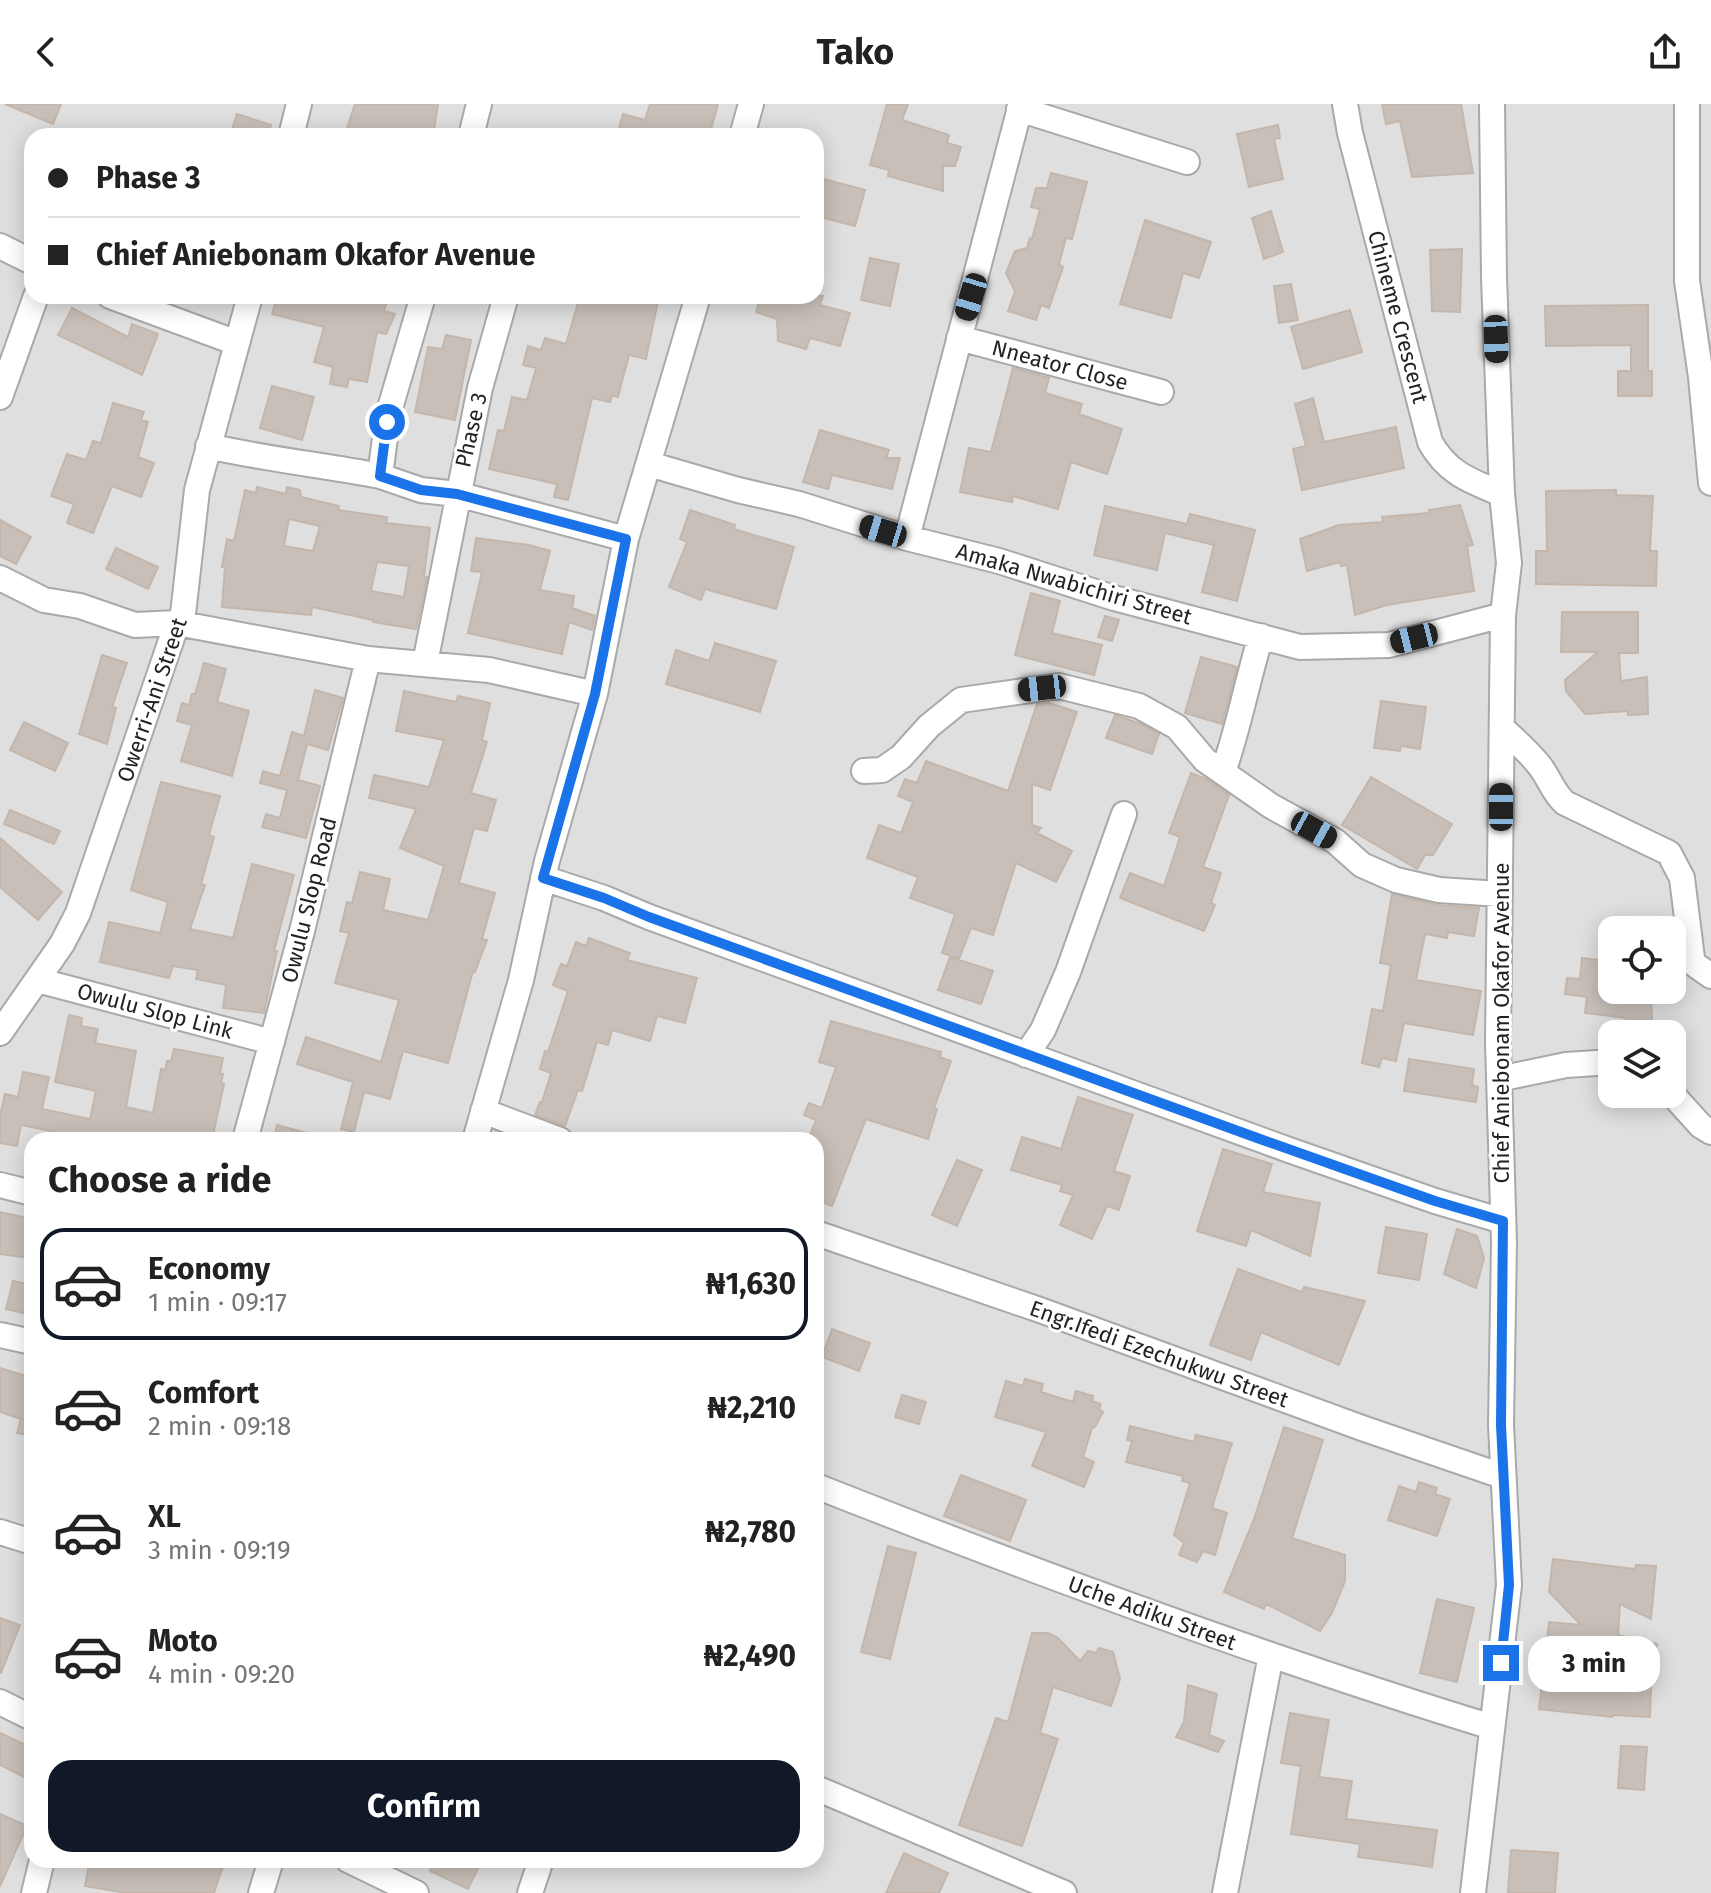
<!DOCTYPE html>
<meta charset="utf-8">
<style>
:root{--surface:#fff;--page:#f6f6f6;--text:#222;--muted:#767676;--line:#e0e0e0;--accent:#111827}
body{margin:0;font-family:"Fira Sans",sans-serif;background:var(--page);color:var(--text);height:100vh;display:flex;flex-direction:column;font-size:30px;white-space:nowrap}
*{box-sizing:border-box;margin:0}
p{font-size:26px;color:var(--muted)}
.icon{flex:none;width:44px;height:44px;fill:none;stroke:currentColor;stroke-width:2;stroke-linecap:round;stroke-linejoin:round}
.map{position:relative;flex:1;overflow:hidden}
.side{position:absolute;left:24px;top:1028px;width:800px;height:736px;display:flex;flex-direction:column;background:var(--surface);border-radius:24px;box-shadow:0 4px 20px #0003}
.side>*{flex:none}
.top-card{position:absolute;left:24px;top:24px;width:800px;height:176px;border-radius:24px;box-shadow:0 4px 20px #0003;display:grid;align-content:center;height:176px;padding:0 24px;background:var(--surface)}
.tools{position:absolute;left:1598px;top:812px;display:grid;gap:16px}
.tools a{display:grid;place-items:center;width:88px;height:88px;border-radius:16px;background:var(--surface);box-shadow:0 4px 20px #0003;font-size:40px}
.end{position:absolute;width:36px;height:36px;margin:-18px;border:10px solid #1a73e8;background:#fff;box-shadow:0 0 0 4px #fff}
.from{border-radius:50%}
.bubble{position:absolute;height:56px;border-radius:24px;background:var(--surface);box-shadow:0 4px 20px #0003;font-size:26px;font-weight:700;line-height:56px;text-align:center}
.car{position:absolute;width:24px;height:48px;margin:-24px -12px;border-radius:10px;box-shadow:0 0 6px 2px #0007;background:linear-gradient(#222 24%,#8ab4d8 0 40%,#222 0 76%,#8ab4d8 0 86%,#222 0)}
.top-card b{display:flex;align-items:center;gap:28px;height:76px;font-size:30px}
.top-card b+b{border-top:2px solid var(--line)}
.top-card i{width:20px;height:20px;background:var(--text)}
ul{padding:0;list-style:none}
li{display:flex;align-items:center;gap:24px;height:112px;margin:0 16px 12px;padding:0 8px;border:4px solid transparent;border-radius:24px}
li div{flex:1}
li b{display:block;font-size:30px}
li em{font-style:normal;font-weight:700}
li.current{border-color:var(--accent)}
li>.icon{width:72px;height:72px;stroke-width:1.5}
h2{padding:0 24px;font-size:36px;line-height:96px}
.action{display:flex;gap:16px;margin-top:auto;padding:16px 24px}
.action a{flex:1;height:92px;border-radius:24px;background:var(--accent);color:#fff;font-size:32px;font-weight:700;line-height:92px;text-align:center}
header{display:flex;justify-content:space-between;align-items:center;height:104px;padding:0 24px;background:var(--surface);font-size:36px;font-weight:700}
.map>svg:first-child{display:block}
</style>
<header><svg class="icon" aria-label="back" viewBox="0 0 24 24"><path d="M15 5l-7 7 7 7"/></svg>Tako<svg class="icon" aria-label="share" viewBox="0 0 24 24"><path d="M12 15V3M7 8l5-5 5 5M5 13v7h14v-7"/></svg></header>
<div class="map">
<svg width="1711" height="1789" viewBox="0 0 1711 1789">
<rect width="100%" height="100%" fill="#f2efe9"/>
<path fill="#e0dfdf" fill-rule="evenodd" d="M0,0h1711v1789h-1711zM32,32h784v160h-784zM1612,826h60v60h-60zM1612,930h60v60h-60zM32,1036h784v720h-784z"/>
<path fill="#c7bfb8" stroke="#c4b6ab" stroke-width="2" fill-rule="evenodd" d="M5,0h56l-8,20z
M355,0h83l-5,32h-78l1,-3 -10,-2z
M650,0h68l-9,32h-92l6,-22 22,6z
M887,0h21l-6,16 47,15 -2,8 14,4 -6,19h-12v25l-55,-15 1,-6 -19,-5z
M1382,0h79l12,69 -61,4 -12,-56 -14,3z
M237,10l34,11 -3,11h-12l-24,-7z
M1278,21l2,13 -6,1 9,40 -34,8 -12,-53z
M1051,69l36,9 -15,57 -6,-1 -7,26 4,3 -14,41 -8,-3 -5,15 -28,-9 7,-20 -9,-18 9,-22 12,-3 3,-10 2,1 8,-30 -9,-2 5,-19h11z
M816,73l49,13 -10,36 -39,-10z
M1271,107l12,41 -19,7 -12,-41z
M1145,116l66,22 -12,36 -16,-5 -12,45 -51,-14z
M1462,145l-2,63 -28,-1 -2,-61z
M870,154l29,6 -9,42 -29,-6z
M1291,180l7,36 -19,3 -5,-37z
M277,192h88l22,5 -3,10 11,3 -9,20 -9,-2 -10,50 -18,-3 -2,8 -17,-3 3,-17 -19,-5 10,-35 -52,-13z
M580,192h79l-13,63 -17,-4 -11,42 -6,-2 -2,7 -18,-4 -24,102 -14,-3 3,-13 -68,-15 9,-39 6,1 8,-34 15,3 9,-32 -13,-3 5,-19 13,4 4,-12 21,6z
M761,192h62l-3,9 30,8 -10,33 -30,-8 -4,11 -28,-8 -1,-22 -21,-7z
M1648,201v66h4v25h-34v-25h13v-26l-85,1 -1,-40z
M72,204l56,29 4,-13 26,10 -16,41 -84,-40z
M1350,206l12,42 -59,17 -12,-42z
M446,231l25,5 -16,80 -40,-8 13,-65 14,2z
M1013,264l36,10 -4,15 37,11 -3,10 43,15 -15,45 -36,-12 -13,47 -45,-13 -1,6 -52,-10 9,-44 22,4z
M272,282l42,11 -12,43 -42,-12z
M1313,294l11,44 72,-15 8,41 -102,22 -9,-41 13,-3 -11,-42z
M113,299l31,9 -3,8 7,2 -10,35 16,6 -13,34 -29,-11 -19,47 -26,-10 7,-19 -23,-8 16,-42 19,6 7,-19 8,2z
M820,326l69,20 -3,8h14l-8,31 -60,-14 -4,14 -25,-7z
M257,383l29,7 1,-7 13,3 1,7 38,9 -1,4 49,7 -1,6 44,5 -6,48 3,1 -11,52 -43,-7v-2l-61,-13 -1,8 -89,-8 3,-40h-3l5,-28 7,2 11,-51 11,3zM289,415l31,7 -7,25 -29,-5zM377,458l32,4 -5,31 -33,-6z
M1616,386v5l37,1 -3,55h7l-1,35 -120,-2v-33h11l-1,-60z
M1460,401l13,40 -6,1 7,45 -87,14 -32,10 -8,-50 -6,1 -1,-4 -33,9 -7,-32 39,-14 44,-3 -1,-5 47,-4v-3z
M1105,402l82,18 3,-10 65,16 -18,71 -35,-9 12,-47 -49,-12 -8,37 -63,-15z
M690,406l45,15 -1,4 60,18 -18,62 -71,-20 -4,11 -32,-13 18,-45 -7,-3z
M0,416l31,17 -15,27 -16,-8z
M476,434l53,7 21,6 -10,39 34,6 -2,12 23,8 -3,14 -23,-8 -7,32 -94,-21 14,-61 -11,-1z
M116,444l42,19 -10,22 -42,-20z
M1031,489l29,8 -8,32 50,12 -8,30 -79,-20z
M1562,508h76v41h-19l2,28 26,-4 1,37 -20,1v-4l-43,3 -19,-23 -1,-11 33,-28h-37z
M1105,512l14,4 -7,21 -14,-4z
M715,539l61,18 -16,51 -94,-28 10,-34 33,11z
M102,551l25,8 -15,44 4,1 -9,36 -28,-10z
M1201,553l36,10 -15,57 -37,-11z
M204,559l22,6 -9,33 32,9 -17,65 -51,-15 11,-36 -15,-4 5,-18 7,2 3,-11h3z
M315,586l28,8 -15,52 -21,-6 -9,36 22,6 -14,52 -44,-11 4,-13 14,4 7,-28 -27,-7 3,-12 17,5 12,-44 12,4z
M404,587l52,11 2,-6 32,7 -8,37 5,2 -16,51 25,7 -9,31 -13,-3 -15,55 36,10 -13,46 5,1 -12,32 -2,-1 -25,92 -45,-12 -13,48 -26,-7 -10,40 -13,-3 12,-47 -56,-18 9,-27 75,25 18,-62 -64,-17 14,-50 -9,-2 7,-29 5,1 8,-31 30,7 -7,31 45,10 16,-54 -44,-18 16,-39 -47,-11 5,-23 55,12 15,-47 -48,-9z
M1381,597l45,6 -6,42 -19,-3 -1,5 -26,-3z
M1049,599l28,9 -27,78 -18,-6v41l9,3 -4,5 35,18 -16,31 -40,-19 -23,72 -22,-7 -12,31 -17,-6 13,-39 -45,-16 8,-21 -51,-19 12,-33 22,8 12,-31 -15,-6 7,-17 12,4 9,-22 82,30 29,-87z
M1115,611l26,9 18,10 -7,20 -46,-16z
M24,618l44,21 -13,28 -45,-21z
M1191,669l15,6 23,16 -26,72 18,6 -10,30 4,2 -11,26 -84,-33 10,-25 34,13 16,-49 -11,-4z
M1371,673l81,47 -19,31h-8l-8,14 -75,-44z
M161,678l59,14 -11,39 5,2 -13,47 4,1 -15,44 43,9 19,-74 42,11 -20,76h3l-13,62 -41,-5 3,-23 -30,-6 2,-9 -25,-4 -4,12 -69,-16 9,-40 51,11 8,-31 -37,-12z
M10,706l50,21 -6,13 -50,-20z
M0,734l62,54 -24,28 -38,-33z
M1392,790l44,11 43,3 -5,28 -26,-4 -1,6 -22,-4 -9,46 65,11 -8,44 -69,-12 -8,38 -14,-3 -3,9 -17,-4 10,-54 11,2 8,-46 -11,-2z
M589,834l41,15 -3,7 70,18 -12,45 -28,-7 -7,25 -38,-11 -4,15 -11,-3 -15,49 -4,-1 -13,36 -30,-11 5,-13h2l9,-29 -11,-4 5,-18 3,1 20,-61 -15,-6 8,-21 6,2 9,-24 10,4z
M950,853l43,14 -12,33 -43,-14z
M1582,854l30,4v28h39l1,31 -26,1v-4l-41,-5 2,-16 -22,-3 2,-16 13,1z
M69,911l13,3 -1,8 17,3 -3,14 41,8 -10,56 27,6 8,-44 4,1 2,-9h4l3,-12 49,9 -3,15 3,1 -2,9 3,1 -12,56h-162l1,-9 -30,-6 -4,21 -17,-3v-27l5,-22 13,3 5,-25 26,5 -7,32 48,10 6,-28 -41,-9z
M831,917l110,31 -1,5 11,4 -17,47 3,1 -9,30 -62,-20 -34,87 -16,-6v-60h-8l8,-20 -12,-5 5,-12 13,5 14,-41 -17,-5z
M1409,955l65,10 -2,16 6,2 -2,15 -72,-11z
M1078,993l55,18 -19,56 16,5 -11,34 -12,-4 -15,33 -32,-14 13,-30 -13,-4 2,-6 -51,-15 11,-33 39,12z
M277,1021l41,11 -1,4h-43z
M1223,1045l49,15 -9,28 57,11 -10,53 -59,-26 -5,16 -49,-15z
M957,1056l25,10 -25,56 -25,-11z
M0,1108l32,7v39l-32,-4z
M1386,1123l41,7 -8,46 -41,-7z
M1457,1125l20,7 7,22 -8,30 -32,-14z
M1238,1165l64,23 2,-5 61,14 -26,64 -78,-33 -10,28 -41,-15z
M13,1177l19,4v30l-26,-6z
M832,1225l38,14 -11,28 -37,-14z
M0,1264l32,10v58l-15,-3 4,-14 -21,-7z
M1025,1275l18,5 -2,8 32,10 3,-11 17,5 -1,5 9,3 -2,5 4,3 -8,15 -3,1 -9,29 11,5 -10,25 -52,-21 14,-34 -51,-15 11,-36 17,5z
M902,1291l24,7 -7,22 -24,-7z
M1130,1322l64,16 2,-7 36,8 -20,65 15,5 -12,42 -12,-4 -6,11 -18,-7 5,-12 -10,-8 16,-52 -8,-2 1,-5 -57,-14 6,-21 -5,-1z
M1284,1323l39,13 -31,98 53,17v26l-13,32 -12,18 -54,-27 -2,5 -40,-17 30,-73z
M961,1371l65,25 -16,41 -66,-25z
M1419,1378l18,6 -2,6 15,5 -13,37 -49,-16 11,-34 17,6z
M888,1442l28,7 -26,106 -29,-7z
M1553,1455l82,10 1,-4 20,1 -5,53 -31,-15 -2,31 39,9 -9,42 3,1 -1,30 -37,-2 -1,2 -73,-8 10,-87 32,3 -32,-33z
M1437,1495l37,9 -17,74 -37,-9z
M0,1514l20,7 -19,48h-1z
M1032,1529h16l10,5 22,23 8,-10 8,2 3,-5 14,4 7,27 -9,27 -58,-19 -13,46 18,6 -36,107 -63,-21 37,-107 12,4z
M1188,1581l29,9 -8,41 15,6 -6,11 -42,-15 8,-15z
M1290,1609l39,7 -10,57 33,4 -6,38 91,11 -5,37 -74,-10 2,-13 -69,-10 10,-68 -20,-3z
M0,1629l32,15v33l-32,-16z
M1621,1642l26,1 -3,43 -26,-2z
M0,1710l27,12 -27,60z
M1511,1746l47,3 -3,40h-47z
M904,1749l44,20 -9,20h-53z
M90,1756h135l-11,33h-88l-41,-7z
M435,1756h47l-14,29 -38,-18z"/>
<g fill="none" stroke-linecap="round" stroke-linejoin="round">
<defs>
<path id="minor" d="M1345,0l5,29 80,309c17,31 40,39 72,52
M1687,0v177l14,96 10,106
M1019,5l168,53
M291,32l8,-32
M471,32l8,-32
M742,32l9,-32
M0,142l32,16
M110,192l127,47
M423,192l-35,119 -8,61 41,14 36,4 169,45
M959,234l202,54
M0,293l36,-101
M208,342c57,13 114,19 172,30
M649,360l89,26 61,14 108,34 92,23 115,37 186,49 89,-2 114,-30
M907,434l114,-434
M0,474l44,22 36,6 55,19 42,-2 191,36 121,11 106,24
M425,559l55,-275 26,-92
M1502,624c13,12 26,23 37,37 10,12 14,28 26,38l104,50 13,25 10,80 2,6 17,12
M864,667l18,-1 19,-13 28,-31 32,-26 98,-14 80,20 38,21 28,33 66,46 64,35 27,24 34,15 43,10 61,4
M1223,668c16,-45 24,-91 38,-136
M543,774l61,20 45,19 640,233 146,51 68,20
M37,876l235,62
M0,929l62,-89 16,-31 99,-290 6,-9 14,-124 53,-194
M1026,951l17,-25 25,-58 56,-158
M1499,975l67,-14 46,-3
M1672,990l29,32 10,6
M483,1007l77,29
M245,1036l57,-209 66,-272
M475,1036l46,-160 26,-119 48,-167 31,-155 72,-243
M0,1081l32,8
M816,1129l224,77 322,118 140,48
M0,1231l32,7
M816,1382c223,88 447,171 676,241
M0,1428l32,10
M0,1598l32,16
M816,1684l248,105
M348,1756l68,33
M34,1789l8,-33
M261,1789l10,-33
M530,1789l11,-33
M1225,1789l46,-238
M1473,1789l36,-308 -8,-160 3,-182 -6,-200 5,-428 6,-52 -7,-69 -8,-217 -2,-173"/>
</defs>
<use href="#minor" stroke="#a9a9a9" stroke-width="28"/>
<use href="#minor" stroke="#fff" stroke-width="24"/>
</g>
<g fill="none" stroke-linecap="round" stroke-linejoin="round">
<path stroke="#1a73e8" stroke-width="10" d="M387,318l-7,54 41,14 36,4 169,45 -31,155 -52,184 61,20 45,19 611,222 175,62 68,20 -2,204 8,160 -8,78"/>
</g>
<g text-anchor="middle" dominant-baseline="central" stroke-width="6" stroke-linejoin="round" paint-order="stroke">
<g font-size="22" fill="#222" stroke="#fff">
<text transform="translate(1398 213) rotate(75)">Chineme Crescent</text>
<text transform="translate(1060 261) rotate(15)">Nneator Close</text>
<text transform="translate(471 326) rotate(-77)">Phase 3</text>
<text transform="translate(1074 480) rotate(16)">Amaka Nwabichiri Street</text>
<text transform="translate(152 596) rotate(-71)">Owerri-Ani Street</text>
<text transform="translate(309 796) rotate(-76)">Owulu Slop Road</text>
<text transform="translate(155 907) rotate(15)">Owulu Slop Link</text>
<text transform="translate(1501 919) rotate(-90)">Chief Aniebonam Okafor Avenue</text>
<text transform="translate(1159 1250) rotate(20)">Engr.Ifedi Ezechukwu Street</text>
<text transform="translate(1152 1509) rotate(20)">Uche Adiku Street</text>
</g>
</g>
</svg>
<div class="tools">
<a><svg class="icon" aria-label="locate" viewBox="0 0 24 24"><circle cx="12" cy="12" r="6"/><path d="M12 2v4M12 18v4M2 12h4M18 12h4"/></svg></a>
<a><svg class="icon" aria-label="layers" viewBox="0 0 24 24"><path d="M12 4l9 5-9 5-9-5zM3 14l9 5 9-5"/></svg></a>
</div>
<i class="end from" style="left:387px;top:318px"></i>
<i class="end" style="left:1501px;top:1559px"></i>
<div class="bubble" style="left:1528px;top:1532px;width:132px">3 min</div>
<i class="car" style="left:971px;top:193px;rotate:197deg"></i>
<i class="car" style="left:1496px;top:235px;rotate:178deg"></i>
<i class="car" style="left:883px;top:427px;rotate:287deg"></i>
<i class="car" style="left:1414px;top:534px;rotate:256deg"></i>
<i class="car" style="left:1042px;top:584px;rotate:264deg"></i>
<i class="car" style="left:1501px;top:703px;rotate:0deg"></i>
<i class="car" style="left:1314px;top:726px;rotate:119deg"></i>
<div class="top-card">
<b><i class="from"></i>Phase 3</b>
<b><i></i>Chief Aniebonam Okafor Avenue</b>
</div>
<section class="side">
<h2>Choose a ride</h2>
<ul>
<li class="current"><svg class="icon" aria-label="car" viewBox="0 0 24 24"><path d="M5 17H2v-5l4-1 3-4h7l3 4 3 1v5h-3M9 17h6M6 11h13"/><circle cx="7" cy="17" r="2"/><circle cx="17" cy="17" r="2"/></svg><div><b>Economy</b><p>1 min · 09:17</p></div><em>₦1,630</em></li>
<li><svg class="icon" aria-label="car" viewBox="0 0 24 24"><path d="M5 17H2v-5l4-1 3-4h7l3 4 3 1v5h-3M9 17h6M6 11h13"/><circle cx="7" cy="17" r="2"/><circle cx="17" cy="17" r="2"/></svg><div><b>Comfort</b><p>2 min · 09:18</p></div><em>₦2,210</em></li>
<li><svg class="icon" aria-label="car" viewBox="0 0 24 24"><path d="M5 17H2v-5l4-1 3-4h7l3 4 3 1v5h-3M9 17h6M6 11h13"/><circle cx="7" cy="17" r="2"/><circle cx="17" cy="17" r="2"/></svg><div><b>XL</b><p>3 min · 09:19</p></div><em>₦2,780</em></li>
<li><svg class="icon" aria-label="car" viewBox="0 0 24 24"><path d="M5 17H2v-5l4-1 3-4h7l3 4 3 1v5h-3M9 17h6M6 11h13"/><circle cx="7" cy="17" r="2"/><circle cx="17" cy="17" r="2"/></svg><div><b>Moto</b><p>4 min · 09:20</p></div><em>₦2,490</em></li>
</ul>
<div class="action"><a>Confirm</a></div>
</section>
</div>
